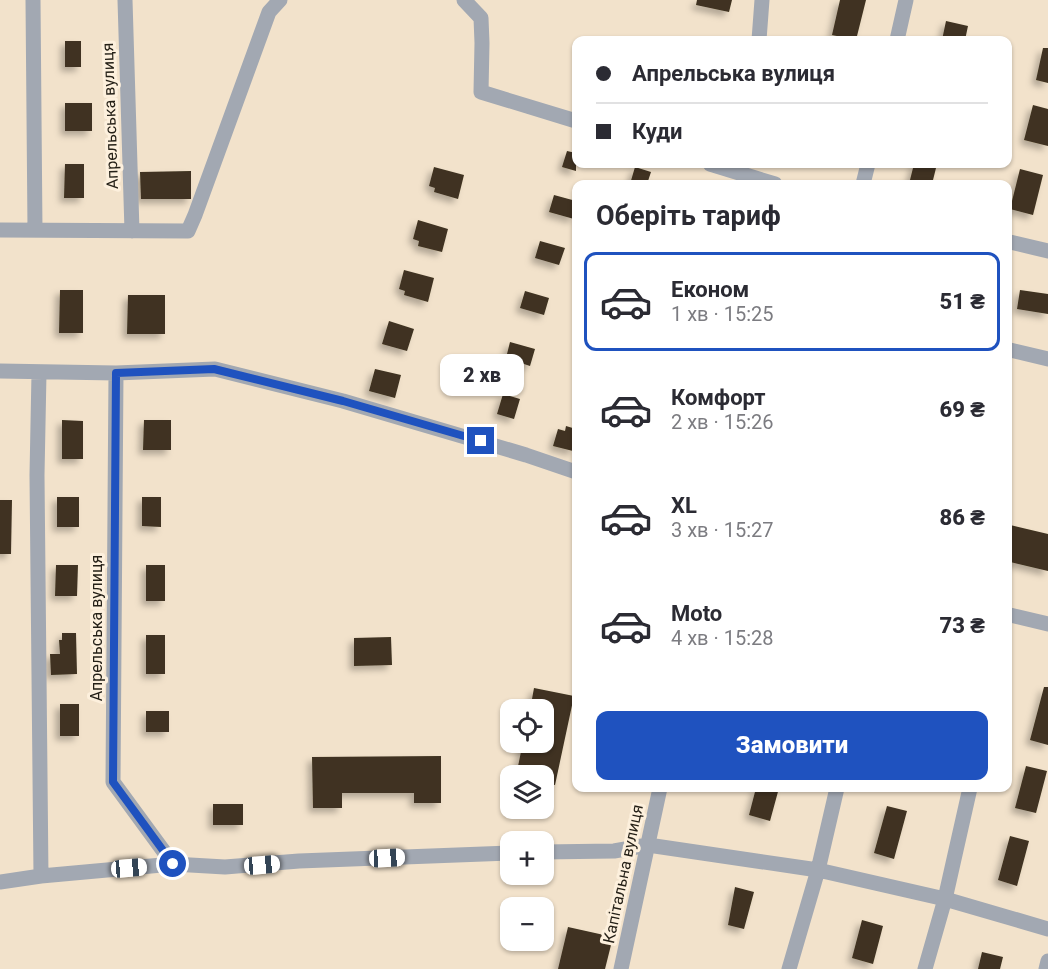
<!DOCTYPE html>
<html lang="uk">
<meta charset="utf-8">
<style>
:root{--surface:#fff;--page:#f2f2f3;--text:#2b2b33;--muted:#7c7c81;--line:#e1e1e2;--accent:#1f52bf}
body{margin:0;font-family:Roboto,sans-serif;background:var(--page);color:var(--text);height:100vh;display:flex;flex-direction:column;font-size:22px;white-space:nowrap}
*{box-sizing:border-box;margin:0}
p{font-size:20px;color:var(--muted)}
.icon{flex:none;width:33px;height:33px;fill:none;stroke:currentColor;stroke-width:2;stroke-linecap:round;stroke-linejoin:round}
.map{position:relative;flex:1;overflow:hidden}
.panel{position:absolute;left:572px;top:180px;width:440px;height:612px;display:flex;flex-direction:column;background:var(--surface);border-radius:12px;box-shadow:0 2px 4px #0004}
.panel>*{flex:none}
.hud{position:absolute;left:572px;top:36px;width:440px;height:132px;border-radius:12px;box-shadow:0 2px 4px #0004;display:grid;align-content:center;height:132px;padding:0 24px;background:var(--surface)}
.controls{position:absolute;left:500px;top:699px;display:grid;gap:12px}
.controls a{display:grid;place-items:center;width:54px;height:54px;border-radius:12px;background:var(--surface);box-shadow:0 2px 4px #0004;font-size:30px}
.end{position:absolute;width:27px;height:27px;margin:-14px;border:8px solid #1f52bf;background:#fff;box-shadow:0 0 0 3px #fff}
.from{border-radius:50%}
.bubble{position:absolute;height:42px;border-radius:12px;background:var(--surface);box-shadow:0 2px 4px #0004;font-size:20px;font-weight:800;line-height:42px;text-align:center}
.car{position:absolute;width:18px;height:36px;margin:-18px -9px;border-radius:8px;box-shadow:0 0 4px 2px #0007;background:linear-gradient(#fff 24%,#345 0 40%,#fff 0 76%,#345 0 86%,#fff 0)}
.hud b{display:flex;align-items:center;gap:21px;height:57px;font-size:22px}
.hud b+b{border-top:2px solid var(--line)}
.hud i{width:15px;height:15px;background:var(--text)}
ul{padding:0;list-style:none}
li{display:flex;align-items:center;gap:18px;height:99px;margin:0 12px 9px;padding:0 12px;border:3px solid transparent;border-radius:12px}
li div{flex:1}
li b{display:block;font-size:22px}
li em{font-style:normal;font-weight:800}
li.selected{border-color:var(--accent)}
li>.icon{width:54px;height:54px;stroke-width:1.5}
h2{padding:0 24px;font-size:27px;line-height:72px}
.button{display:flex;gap:12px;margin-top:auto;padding:12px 24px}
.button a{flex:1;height:69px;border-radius:12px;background:var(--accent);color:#fff;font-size:24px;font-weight:800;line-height:69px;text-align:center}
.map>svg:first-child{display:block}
</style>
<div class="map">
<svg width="1048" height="969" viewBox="0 0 1048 969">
<defs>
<filter id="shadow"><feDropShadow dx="-4.5" dy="4.5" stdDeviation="3" flood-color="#0004"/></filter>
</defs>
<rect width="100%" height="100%" fill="#f2e2cb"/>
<path fill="#3f3320" filter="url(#shadow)" d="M697,0h35l-3,12 -33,-7z
M840,0h26l-10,40 -24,-5z
M946,21l22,5 -3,14h-23z
M65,41h16v26h-16z
M1043,48h5v35l-12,-3z
M65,103h27v28h-27z
M1033,105l15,4v37l-24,-6z
M567,151l9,2v18l-14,-4z
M65,164h19v34h-20z
M914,164h23l-5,20h-23z
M434,167l30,8 -6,24 -24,-7 1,-4 -6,-2z
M635,167l16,5 -4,12h-17z
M1020,169l23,6 -10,40 -23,-6z
M191,171v28h-50l-1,-27z
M554,195l22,6 -2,18 -25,-7z
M418,220l30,9 -6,23 -24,-6 1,-5 -6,-2z
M540,241l25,7 -6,17 -24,-7z
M404,270l30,8 -6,24 -24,-7 1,-4 -6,-2z
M60,290h23v43h-24z
M1020,290l28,4v20l-31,-5z
M525,291l24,7 -5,17 -24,-7z
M128,295h37v39h-38z
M389,321l25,8 -7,22 -25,-7z
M510,342l25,7 -5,17 -24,-8z
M375,369l26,6 -6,23 -26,-7z
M503,394l17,5 -6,20 -17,-5z
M62,420l21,1v38h-21z
M144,420h27v30h-28z
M566,426l10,3v12l-3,10 -20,-5 5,-17 7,2z
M57,497h22v30h-22z
M142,497h19v30l-19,-1z
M0,500h12l-1,54h-11z
M1006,524l42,10v37l-42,-10z
M56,565h22l-1,31h-22z
M146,565h19v36h-19z
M62,633h14l1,41 -26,1 -1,-21h10l-1,-14h3z
M146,635h19v39h-19z
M391,637l1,28 -38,1v-28z
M1044,687h4v58l-18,-5z
M534,688l40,8 -19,89 -12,-2v-7h-27l7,-34h20v-32h-13z
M60,704h19v32h-19z
M146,711h23v21h-23z
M441,756v47h-27v-10h-72v15h-29l-1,-51z
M1026,766l21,5 -11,42 -21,-5z
M756,788h23l-9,33 -21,-6z
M213,804h30v21h-30z
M887,806l20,5 -13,48 -20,-6z
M1010,836l19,5 -12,45 -19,-6z
M735,887l19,5 -10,37 -16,-4z
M862,920l21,6 -10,38 -21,-6z
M568,927l45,10 -8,32h-47z
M982,952l21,5 -3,12h-22z"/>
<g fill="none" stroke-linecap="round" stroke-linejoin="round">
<path stroke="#a2a8b2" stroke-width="15" d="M33,0l2,230
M125,0l7,231
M464,0l17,18 1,25 -1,49 95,29
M759,40l3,-40
M897,40l9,-40
M710,164l65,20
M863,184l5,-20
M0,230l188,1 7,-16 74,-203 11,-12
M1006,241l42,10
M1006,349l42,10
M0,371l116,2 99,-4 128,32 183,54 50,17
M39,373l-2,102 4,401
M116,373l-3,409 60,82
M1006,614l42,10
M543,852l71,-1 34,-6 170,25 127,29 103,30
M0,882l41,-6 132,-12 52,3 74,-6 211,-8
M621,969l39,-181
M789,969l29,-99 19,-82
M925,969l20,-70 25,-111
M1046,969l2,-8"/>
</g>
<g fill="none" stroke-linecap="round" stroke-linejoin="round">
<path stroke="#1f52bf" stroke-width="8" d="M173,864l-60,-82 3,-409 98,-4 129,32 138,40"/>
</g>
<g text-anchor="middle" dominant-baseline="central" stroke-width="6" stroke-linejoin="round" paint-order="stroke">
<g font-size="16" fill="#252017" stroke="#fdf0dd">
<text transform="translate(110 116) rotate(-92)">Апрельська вулиця</text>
<text transform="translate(96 628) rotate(-90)">Апрельська вулиця</text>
<text transform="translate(623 874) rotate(-78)">Капітальна вулиця</text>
</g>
</g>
</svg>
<div class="controls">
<a><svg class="icon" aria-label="locate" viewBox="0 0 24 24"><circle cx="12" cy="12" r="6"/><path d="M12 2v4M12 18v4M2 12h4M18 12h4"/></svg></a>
<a><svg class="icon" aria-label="layers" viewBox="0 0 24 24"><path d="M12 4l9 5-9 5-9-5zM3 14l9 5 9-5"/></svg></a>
<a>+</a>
<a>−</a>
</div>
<i class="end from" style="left:173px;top:864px"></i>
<i class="end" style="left:481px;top:441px"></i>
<div class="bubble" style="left:440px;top:354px;width:84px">2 хв</div>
<i class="car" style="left:387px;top:858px;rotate:87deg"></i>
<i class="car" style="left:262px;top:865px;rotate:85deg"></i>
<i class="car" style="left:129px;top:868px;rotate:85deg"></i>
<div class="hud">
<b><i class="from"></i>Апрельська вулиця</b>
<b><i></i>Куди</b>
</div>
<section class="panel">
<h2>Оберіть тариф</h2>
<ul>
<li class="selected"><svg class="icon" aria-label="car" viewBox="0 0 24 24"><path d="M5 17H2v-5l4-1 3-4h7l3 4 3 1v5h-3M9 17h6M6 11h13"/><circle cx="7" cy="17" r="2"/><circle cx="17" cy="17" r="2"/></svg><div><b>Економ</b><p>1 хв · 15:25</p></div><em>51 ₴</em></li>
<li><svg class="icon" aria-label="car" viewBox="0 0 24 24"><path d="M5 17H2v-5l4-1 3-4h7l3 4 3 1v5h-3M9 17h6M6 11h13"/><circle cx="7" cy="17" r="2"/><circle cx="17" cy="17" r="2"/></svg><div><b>Комфорт</b><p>2 хв · 15:26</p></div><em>69 ₴</em></li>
<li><svg class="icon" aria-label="car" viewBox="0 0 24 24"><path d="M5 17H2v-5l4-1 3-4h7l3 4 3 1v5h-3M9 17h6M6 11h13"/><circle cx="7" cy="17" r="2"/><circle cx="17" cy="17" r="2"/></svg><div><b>XL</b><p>3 хв · 15:27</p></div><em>86 ₴</em></li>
<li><svg class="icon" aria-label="car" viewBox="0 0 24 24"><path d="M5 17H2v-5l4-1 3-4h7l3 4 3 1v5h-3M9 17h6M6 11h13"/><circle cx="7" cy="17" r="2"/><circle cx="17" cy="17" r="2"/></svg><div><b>Moto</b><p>4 хв · 15:28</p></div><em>73 ₴</em></li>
</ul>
<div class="button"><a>Замовити</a></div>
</section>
</div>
